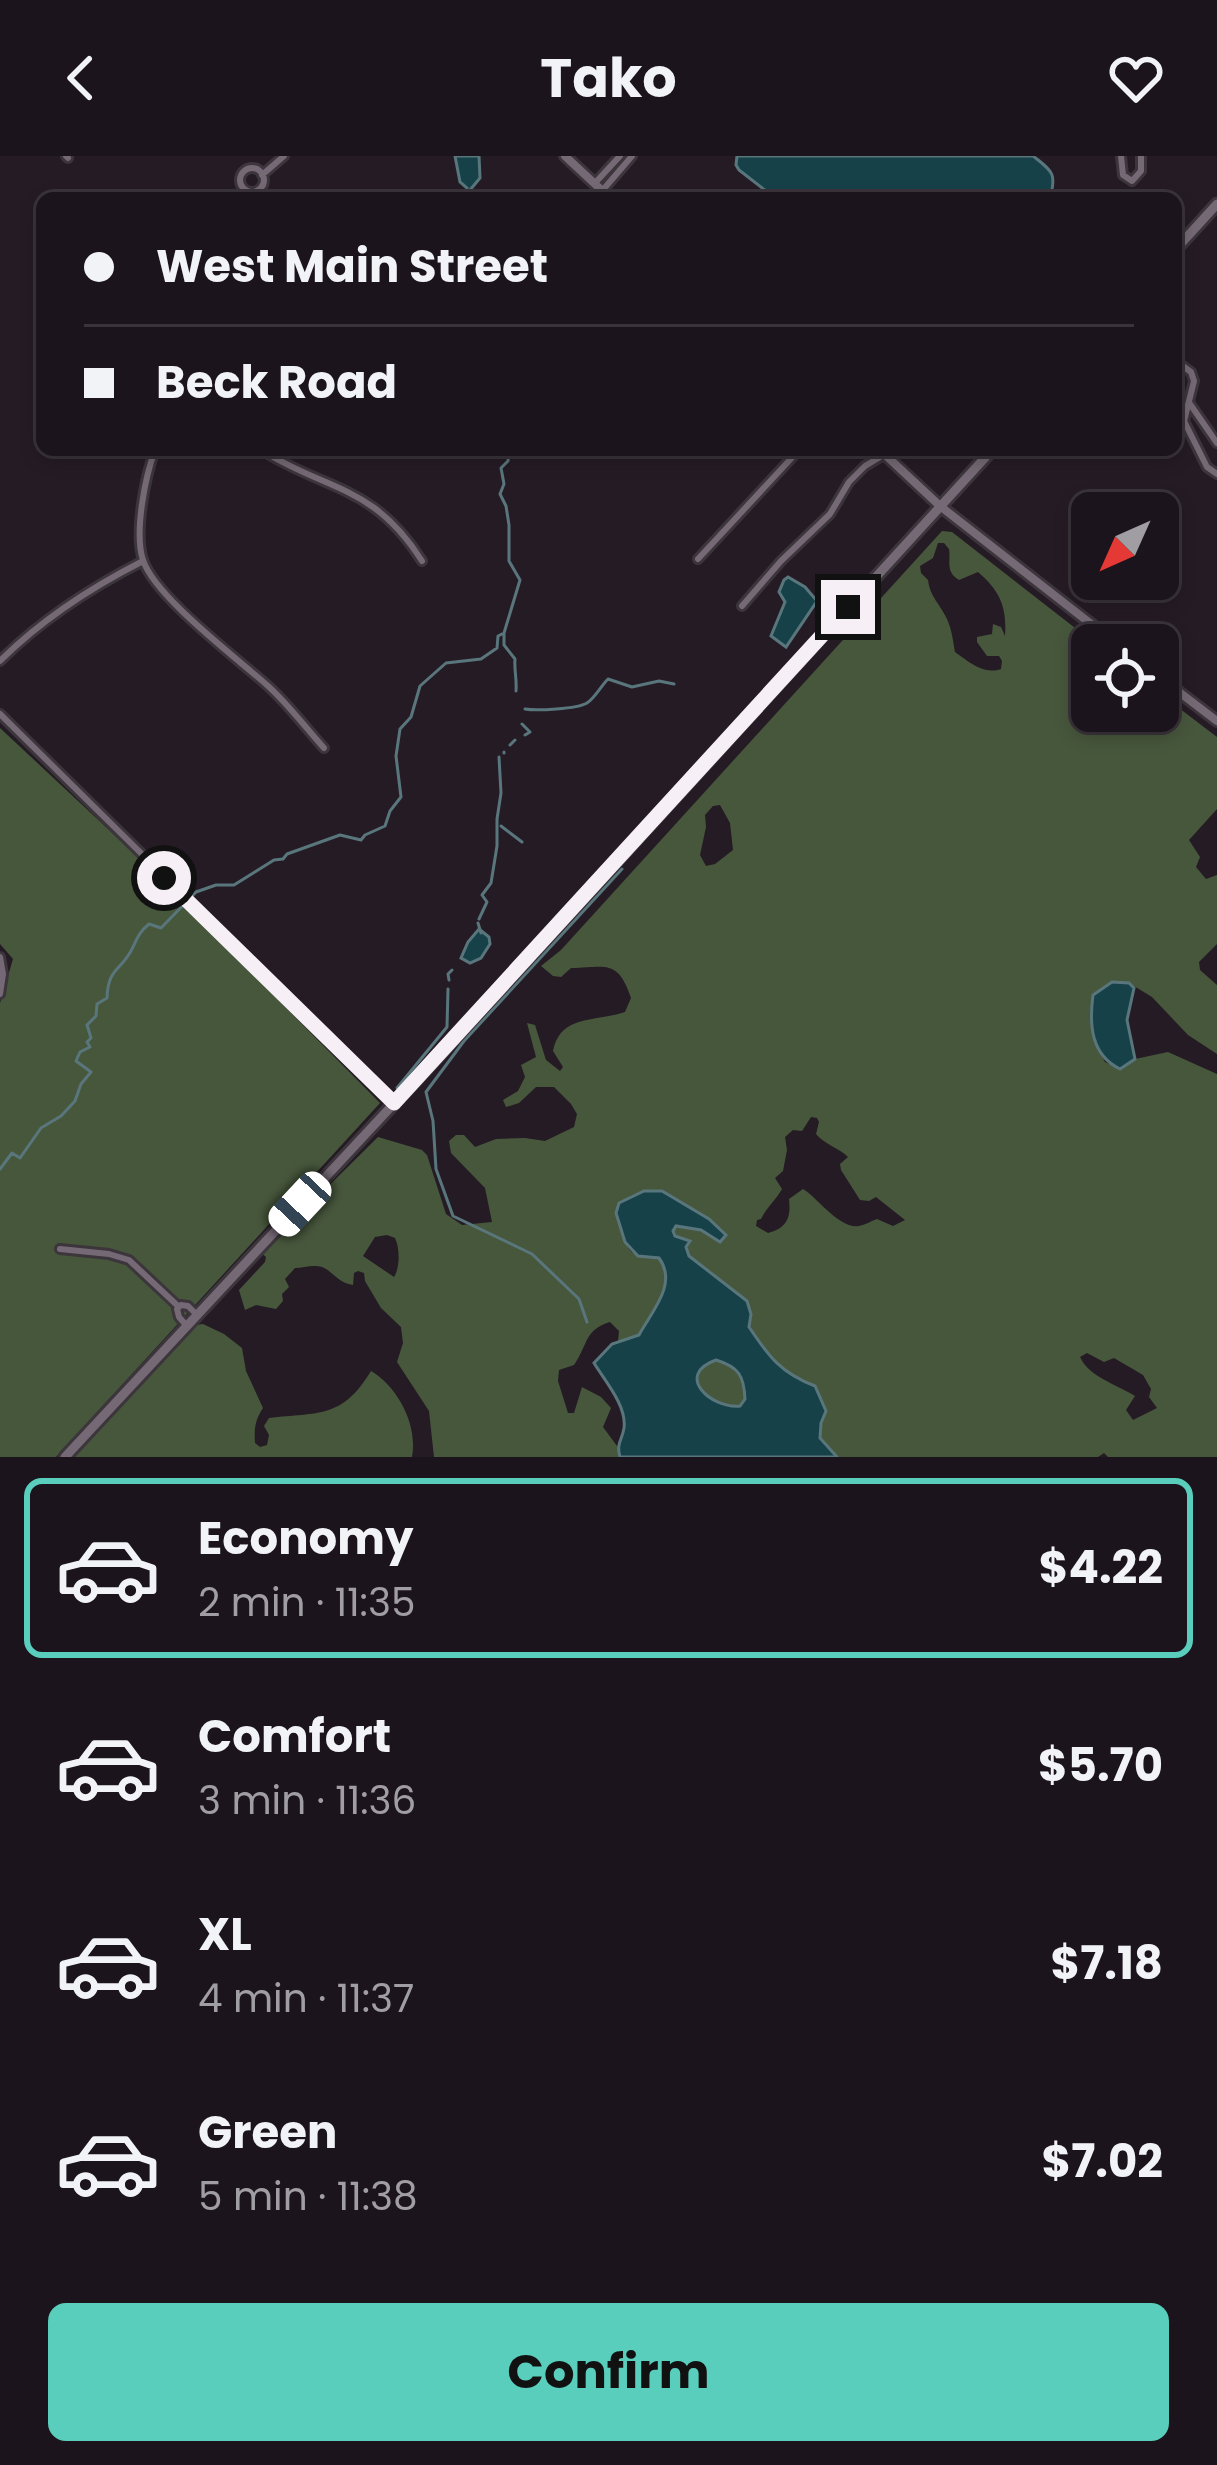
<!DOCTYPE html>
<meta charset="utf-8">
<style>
:root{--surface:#1c141c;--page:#292129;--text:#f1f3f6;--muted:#a09ea3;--line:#3a333b;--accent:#5acebc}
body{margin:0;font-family:Poppins,sans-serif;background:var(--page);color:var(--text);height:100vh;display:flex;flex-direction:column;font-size:45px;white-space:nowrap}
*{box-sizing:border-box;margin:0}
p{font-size:39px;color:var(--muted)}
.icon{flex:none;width:66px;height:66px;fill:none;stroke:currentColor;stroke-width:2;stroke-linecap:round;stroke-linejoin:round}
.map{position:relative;height:1301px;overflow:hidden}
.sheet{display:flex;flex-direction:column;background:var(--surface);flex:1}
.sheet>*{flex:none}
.hud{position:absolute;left:36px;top:36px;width:1146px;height:264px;border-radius:18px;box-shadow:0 6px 18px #0003,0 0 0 3px var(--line);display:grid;align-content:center;height:264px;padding:0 48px;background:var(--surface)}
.needle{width:78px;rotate:225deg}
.controls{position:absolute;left:1071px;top:336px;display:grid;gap:24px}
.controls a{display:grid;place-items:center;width:108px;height:108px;border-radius:18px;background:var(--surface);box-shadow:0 6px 18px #0003,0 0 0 3px var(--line);font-size:60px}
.end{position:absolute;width:54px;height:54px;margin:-27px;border:15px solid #f6f0f6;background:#111;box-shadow:0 0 0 6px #111}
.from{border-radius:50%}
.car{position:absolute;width:36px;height:72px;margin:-36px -18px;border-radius:15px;box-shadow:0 0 9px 3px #0007;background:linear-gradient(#fff 24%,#345 0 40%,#fff 0 76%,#345 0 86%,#fff 0)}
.hud b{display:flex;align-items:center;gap:42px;height:114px;font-size:45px}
.hud b+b{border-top:3px solid var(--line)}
.hud i{width:30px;height:30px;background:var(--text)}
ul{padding:21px 0 0;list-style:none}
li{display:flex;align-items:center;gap:36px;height:180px;margin:0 24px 18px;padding:0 24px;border:6px solid transparent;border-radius:18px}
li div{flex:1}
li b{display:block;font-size:45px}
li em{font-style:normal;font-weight:700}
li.current{border-color:var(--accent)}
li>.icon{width:108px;height:108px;stroke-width:1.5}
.cta{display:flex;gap:24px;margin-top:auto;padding:24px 48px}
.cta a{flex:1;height:138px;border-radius:18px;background:var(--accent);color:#111;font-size:48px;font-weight:700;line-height:138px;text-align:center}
header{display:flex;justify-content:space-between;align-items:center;height:156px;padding:0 48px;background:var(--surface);font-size:54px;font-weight:700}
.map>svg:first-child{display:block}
</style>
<header><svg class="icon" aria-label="back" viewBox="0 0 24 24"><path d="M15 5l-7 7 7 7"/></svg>Tako<svg class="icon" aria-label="heart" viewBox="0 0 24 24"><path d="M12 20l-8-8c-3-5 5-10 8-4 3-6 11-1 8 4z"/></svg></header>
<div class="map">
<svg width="1217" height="1301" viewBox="0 0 1217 1301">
<rect width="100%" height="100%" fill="#251b25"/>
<path fill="#47573c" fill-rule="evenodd" d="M942,375l10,1 145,113h-5v66h66v-19l59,45v72l-28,31 11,17 -4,10 10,12 11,-4v69l-18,18 1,8 17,15v69l-29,-19 -36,-38 -23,-14 -32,65 8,14 15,7 15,-10 33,-7 49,22v383h-109l-4,-4 -6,4h-261l-17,-19 1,-15 4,-8 -17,-33c-19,-3 -53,-36 -59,-54 -2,-7 1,-14 1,-20 -18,-22 -41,-34 -61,-52l-3,-17 -12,-3 -2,-5 4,-5 18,1 26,15 6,-7 -17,-16 -24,-12 -1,-4c-24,-13 -40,-18 -64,0 1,16 -1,44 17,52 7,3 15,2 22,3 18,25 -7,53 -20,77l-6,4 -15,2 1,-10 -9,-9c-26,8 -22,23 -36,43l-15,5 -1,11 10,32h6l8,-26 19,10 10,11 -8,19 14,19 3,11h-186l-5,-46 -32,-49 6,-19 -2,-16 -20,-19 -16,-27 -1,-8 -6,-2 -4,2 -1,12c-15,-2 -19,-13 -31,-18 -10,-3 -18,1 -27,1l-10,11 4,8 -7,7 1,7 -7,8 -20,-4 -11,5 -6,-20 26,-28 1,-5 -5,-4 117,-116 44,13 5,5 19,59 16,11 30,-3 -7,-34 -34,-35 -2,-12 7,-6h8l11,12 21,-8 29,-1 20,3 29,-14 3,-13 -6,-10 -17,-17h-18l-17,16 -13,4 -3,-7 15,-9 7,-14 -4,-12 15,-8 -9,-34 8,2 11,35 14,11 3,-4 -10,-16c7,-37 44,-29 72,-39l6,-14c-13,-39 -24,-31 -60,-30l-10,9 -8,-1 -12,-10 20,-16zM938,387h6l5,6c2,14 -4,22 10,31l19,-8c22,19 29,35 27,64l-4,-9 -8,-3 -1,10 -15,3v5l10,14h12l3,5 -1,8c-18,6 -32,-7 -46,-17 -2,-11 -3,-22 -8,-33 -7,-15 -17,-22 -19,-39l-7,-7 -1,-7 13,-8zM720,649l10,18 3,27 -18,14 -9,2 -6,-11 6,-28 -1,-12 8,-9zM811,961l6,1 2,4 -3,12c8,10 23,14 32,23l-8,7 1,6 19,30 9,1 7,-4 29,23 -12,6 -16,-7c-6,2 -12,6 -18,7 -20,3 -41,-28 -56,-37l-14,10c2,17 -1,29 -21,34l-12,-7 1,-6 4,-1c6,-12 14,-18 21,-30l-7,-11 8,-7 4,-21 -2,-13 8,-7 9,1zM387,1079l8,3c5,10 5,30 -1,39l-31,-21 12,-19zM1087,1197l17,9 10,-4 29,17 8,14 -2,8 8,11 -24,12 -7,-10 9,-14c-19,-12 -46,-19 -55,-39z
M0,572l123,115 257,260 -324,354h-56v-454l13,-44 -13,-15z
M203,1168l21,10 18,14 4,23 17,37c-8,12 -9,21 -8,35l5,4 7,-2 2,-10 -5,-9 5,-8c50,-6 73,1 102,-47 27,16 47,54 41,86h-338l122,-132z
M716,1204c25,9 28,12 29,40l-5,6c-28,3 -66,-31 -24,-46z"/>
<path fill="#164148" stroke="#59767c" stroke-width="3" fill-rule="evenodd" d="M455,0h24l1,22 -10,12 7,8h-13l3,-10 -7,-6z
M737,0h296c19,15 24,17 17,42h-275l-36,-28 -3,-5z
M788,421l17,10 12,14 -31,46 -15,-11 14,-34 -6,-10 5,-12z
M479,773l10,8 1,7 -9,14 -11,5 -9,-5 7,-16z
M1112,826l17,1 5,5 -7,32 8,39 -15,10c-29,-14 -31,-44 -27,-74z
M644,1035h18l47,28 17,16 -6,7 -19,-12 -25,-4 -3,5 2,5 15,5 -4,6 3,9 58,45 4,13 -2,13c20,30 32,46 66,59l11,25 -5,12 -1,15 17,19h-217c-4,-14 2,-16 4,-29 3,-22 -19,-47 -30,-65l18,-19 27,-9c13,-24 39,-51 20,-77l-21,-2 -13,-14 -9,-29 3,-10zM716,1204c23,7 28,16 29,39l-5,7c-29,3 -66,-31 -24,-46z"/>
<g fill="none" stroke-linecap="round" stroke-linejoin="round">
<path stroke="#59767c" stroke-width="3" d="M504,478v11l11,14c-1,11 2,20 1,32
M525,553c11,2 52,0 62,-6 8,-5 14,-17 21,-24l24,8 27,-6 15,3
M522,568l8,8 -5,3
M510,589l5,-5
M504,597v-1
M501,670l21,16
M479,763l8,-17 -5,-7 9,-12 6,-37v-27l4,-26 -2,-36
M478,767l3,10
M449,824l-1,-6 4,-4
M397,932l50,-61 1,-38
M0,1013l12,-16 8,5 21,-30 20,-12 14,-15 6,-17 10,-12 -15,-11 4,-9 10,-5 -3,-5 4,-4 -4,-13 9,-9 1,-12 10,-6c1,-29 12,-26 24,-47 6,-12 8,-19 18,-27l12,4 35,-36 20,-7h18l40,-25 9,-1 4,-5 53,-19 21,5 4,-5 20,-9 5,-15 11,-14 -5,-41 4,-27 11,-12 9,-31 26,-23 35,-4 16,-11 1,-12 6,-3 16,-53 -11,-19v-36l-3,-19 -6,-12 4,-10 -3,-16 7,-7 1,-11
M587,1166l-8,-23 -47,-45 -79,-38 -17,-47 -3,-48 -7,-29 38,-51 158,-172"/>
<defs>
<path id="minor" d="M66,0l2,2
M1121,0l2,19 9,6 9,-10v-15
M240 24a12 12 0 1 1 24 0a12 12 0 1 1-24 0Z
M262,19l22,-19
M595,27l25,-27
M602,35l30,-35
M1176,205l15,11 3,9 -10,40 23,46 10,7
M1190,248l27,39
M155,294c-10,27 -21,83 -12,110 12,37 94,98 125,126 20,18 37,41 56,62
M261,294c68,42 113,35 161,111
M698,403l101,-109
M742,450l39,-45 49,-47 19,-32 16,-16 20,-12
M0,505c42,-42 90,-73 143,-100
M0,558l395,390
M0,801l3,17 -3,20
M60,1093l49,5 20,6 50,47
M186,1169l-7,-8 -2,-8 4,-4 7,1 8,8"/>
<path id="tertiary" d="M565,0l45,42
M880,294l60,56 178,139
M1158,520l59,45"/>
<path id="secondary" d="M1176,93l41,-45
M65,1301l377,-405 550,-602"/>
</defs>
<use href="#minor" stroke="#3c353c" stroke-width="12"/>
<use href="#tertiary" stroke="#3c353c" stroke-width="14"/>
<use href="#secondary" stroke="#3c353c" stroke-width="15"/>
<use href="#minor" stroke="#746974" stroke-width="6"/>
<use href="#tertiary" stroke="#746974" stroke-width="8"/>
<use href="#secondary" stroke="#746974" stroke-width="9"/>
</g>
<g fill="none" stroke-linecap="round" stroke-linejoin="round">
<path stroke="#f6f0f6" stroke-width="15" d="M164,722l230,225 454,-496"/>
</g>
</svg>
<div class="controls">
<a><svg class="needle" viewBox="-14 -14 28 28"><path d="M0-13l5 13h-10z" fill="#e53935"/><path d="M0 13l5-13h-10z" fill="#a09ea3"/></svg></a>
<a><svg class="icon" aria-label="locate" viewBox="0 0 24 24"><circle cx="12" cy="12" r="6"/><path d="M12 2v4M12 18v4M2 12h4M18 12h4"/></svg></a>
</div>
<i class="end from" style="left:164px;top:722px"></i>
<i class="end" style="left:848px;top:451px"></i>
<i class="car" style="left:300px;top:1048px;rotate:223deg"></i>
<div class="hud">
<b><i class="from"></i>West Main Street</b>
<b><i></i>Beck Road</b>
</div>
</div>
<section class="sheet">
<ul>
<li class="current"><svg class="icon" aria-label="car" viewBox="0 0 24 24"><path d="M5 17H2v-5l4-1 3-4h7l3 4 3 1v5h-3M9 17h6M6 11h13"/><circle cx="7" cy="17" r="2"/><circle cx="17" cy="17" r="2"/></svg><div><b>Economy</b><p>2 min · 11:35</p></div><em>$4.22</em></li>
<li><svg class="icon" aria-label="car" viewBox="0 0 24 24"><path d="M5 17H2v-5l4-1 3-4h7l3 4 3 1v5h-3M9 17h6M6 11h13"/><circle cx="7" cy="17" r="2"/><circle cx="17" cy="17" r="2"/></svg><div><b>Comfort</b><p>3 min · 11:36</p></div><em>$5.70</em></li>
<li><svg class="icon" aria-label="car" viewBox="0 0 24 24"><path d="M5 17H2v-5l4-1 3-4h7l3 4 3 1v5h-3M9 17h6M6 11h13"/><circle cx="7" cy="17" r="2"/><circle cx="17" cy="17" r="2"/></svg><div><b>XL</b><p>4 min · 11:37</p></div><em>$7.18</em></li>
<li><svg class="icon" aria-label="car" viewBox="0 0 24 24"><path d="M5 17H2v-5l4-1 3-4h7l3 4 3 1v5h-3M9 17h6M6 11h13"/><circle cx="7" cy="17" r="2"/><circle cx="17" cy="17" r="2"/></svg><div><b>Green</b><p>5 min · 11:38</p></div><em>$7.02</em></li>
</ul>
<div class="cta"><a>Confirm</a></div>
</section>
